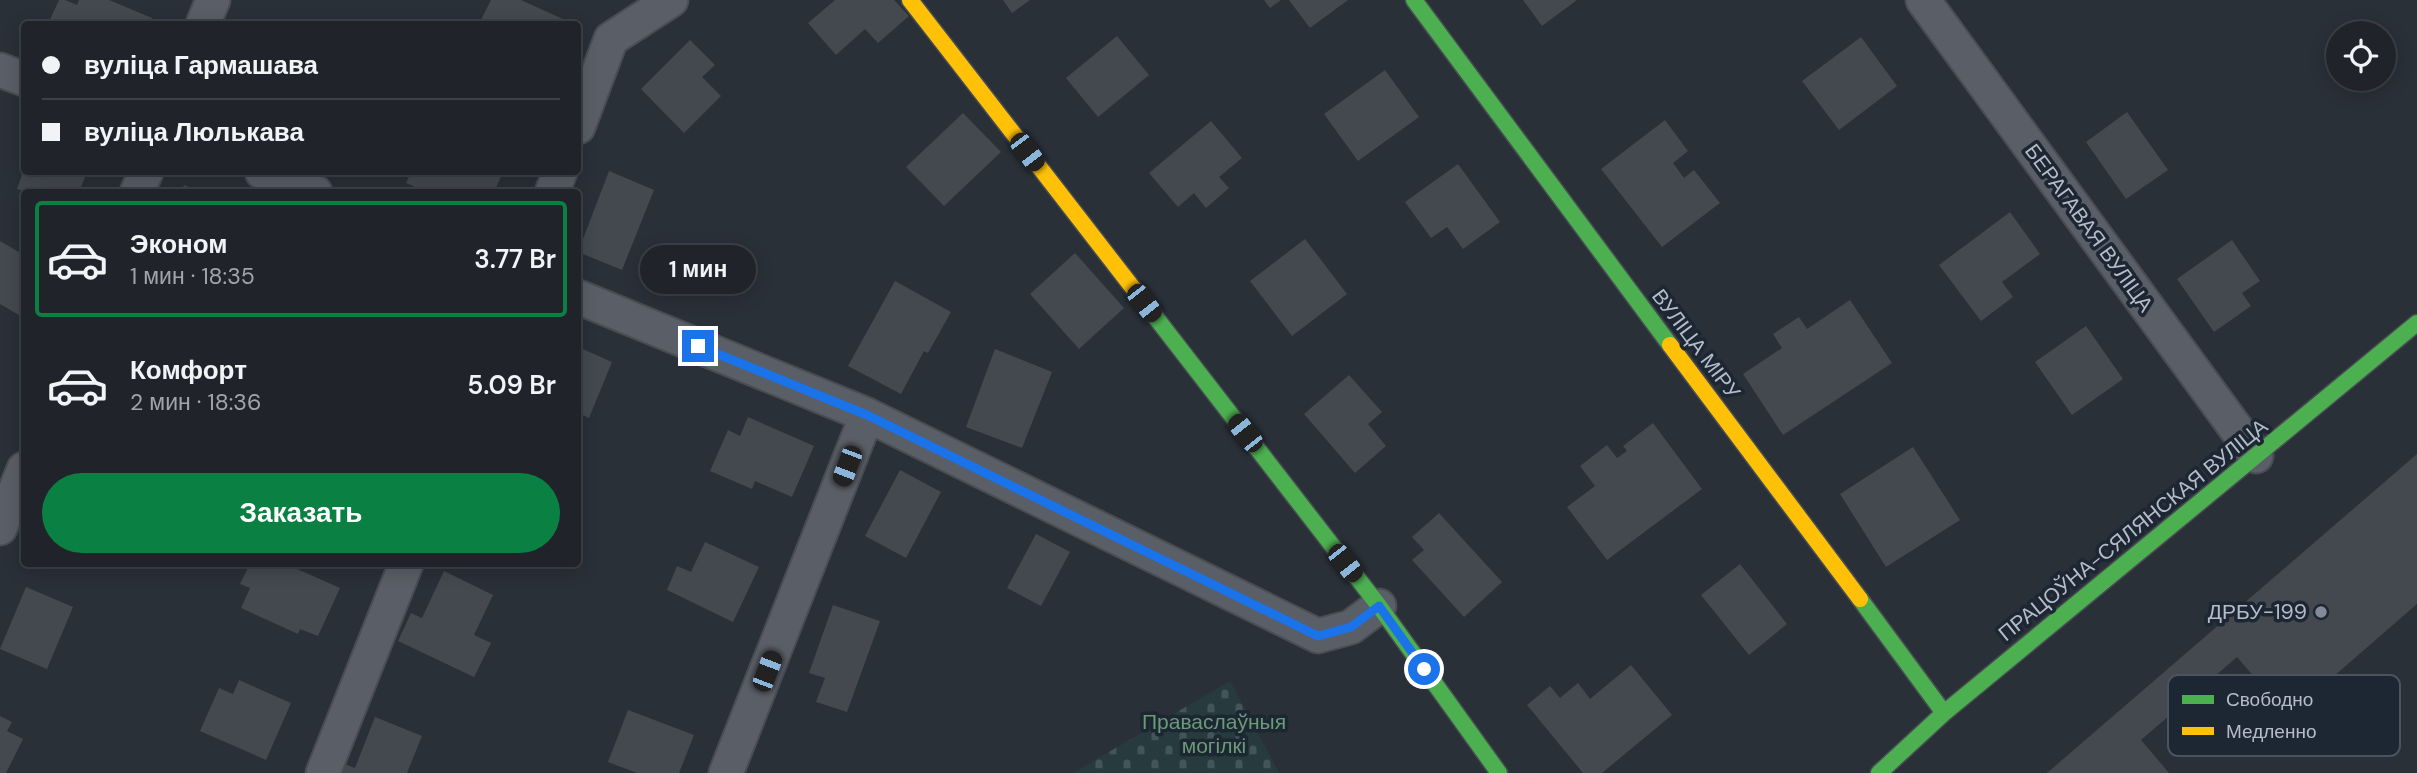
<!DOCTYPE html>
<html lang="ru">
<meta charset="utf-8">
<style>
:root{--surface:#20242a;--page:#282c32;--text:#f1f3f6;--muted:#a2a4a8;--line:#3d4147;--accent:#0b8043}
body{margin:0;font-family:"DM Sans",sans-serif;background:var(--page);color:var(--text);height:100vh;display:flex;flex-direction:column;font-size:26px;white-space:nowrap}
*{box-sizing:border-box;margin:0}
p{font-size:23px;color:var(--muted)}
.icon{flex:none;width:38px;height:38px;fill:none;stroke:currentColor;stroke-width:2;stroke-linecap:round;stroke-linejoin:round}
.map{position:relative;flex:1;overflow:hidden}
.details{position:absolute;left:21px;top:189px;width:560px;height:378px;display:flex;flex-direction:column;background:var(--surface);border-radius:7px;box-shadow:0 4px 18px #0003,0 0 0 2px var(--line)}
.details>*{flex:none}
.guide{position:absolute;left:21px;top:21px;width:560px;height:154px;border-radius:7px;box-shadow:0 4px 18px #0003,0 0 0 2px var(--line);display:grid;align-content:center;height:154px;padding:0 21px;background:var(--surface)}
.buttons{position:absolute;left:2326px;top:21px;display:grid;gap:14px}
.buttons a{display:grid;place-items:center;width:70px;height:70px;border-radius:50%;background:var(--surface);box-shadow:0 4px 18px #0003,0 0 0 2px var(--line);font-size:35px}
.end{position:absolute;width:32px;height:32px;margin:-16px;border:9px solid #1a73e8;background:#fff;box-shadow:0 0 0 4px #fff}
.from{border-radius:50%}
.bubble{position:absolute;height:49px;border-radius:24px;background:var(--surface);box-shadow:0 4px 18px #0003,0 0 0 2px var(--line);font-size:23px;font-weight:600;line-height:49px;text-align:center}
.car{position:absolute;width:21px;height:42px;margin:-21px -10px;border-radius:9px;box-shadow:0 0 5px 2px #0007;background:linear-gradient(#222 24%,#8ab4d8 0 40%,#222 0 76%,#8ab4d8 0 86%,#222 0)}
.guide b{display:flex;align-items:center;gap:24px;height:66px;font-size:26px}
.guide b+b{border-top:2px solid var(--line)}
.guide i{width:18px;height:18px;background:var(--text)}
ul{padding:12px 0 0;list-style:none}
li{display:flex;align-items:center;gap:21px;height:116px;margin:0 14px 10px;padding:0 7px;border:4px solid transparent;border-radius:7px}
li div{flex:1}
li b{display:block;font-size:26px}
li em{font-style:normal;font-weight:600}
li.on{border-color:var(--accent)}
li>.icon{width:63px;height:63px;stroke-width:1.5}
.primary-button{display:flex;gap:14px;margin-top:auto;padding:14px 21px}
.primary-button a{flex:1;height:80px;border-radius:42px;background:var(--accent);color:#fff;font-size:28px;font-weight:600;line-height:80px;text-align:center}
.map>svg:first-child{display:block}
</style>
<div class="map">
<svg width="2417" height="773" viewBox="0 0 2417 773">
<defs>
<pattern id="cemetery-stones" width="16" height="16" patternUnits="userSpaceOnUse" patternTransform="scale(1.75)"><rect width="16" height="16" fill="#273a3e"/><path d="M2 7V4a2 2 0 0 1 4 0v3zM10 15v-3a2 2 0 0 1 4 0v3z" fill="#445559"/></pattern>
</defs>
<rect width="100%" height="100%" fill="#2a3038"/>
<path fill="url(#cemetery-stones)" d="M1230,681l49,92h-206z"/>
<path fill="#444950" d="M59,0h6l12,5 2,-5h30l43,18 -2,6h-102z
M491,0h30l44,20 -3,4h-83z
M835,0h59l15,16 -31,27 -13,-14 -29,26 -28,-32z
M1003,0h27l-18,13z
M1264,0h17l-11,8z
M1289,0h59l-38,28z
M1523,0h54l-35,26z
M1117,36l32,39 -51,42 -32,-39z
M1861,37l36,49 -58,44 -37,-49z
M690,40l25,25 -13,12 19,19 -37,37 -43,-44z
M1385,70l34,47 -61,44 -34,-47z
M2127,112l41,58 -42,29 -40,-57z
M963,113l38,39 -57,54 -38,-39z
M1665,120l23,31 -15,12 11,15 10,-8 26,33 -58,44 -61,-78z
M1211,121l31,37 -23,19 10,11 -23,20 -12,-15 -16,14 -29,-34z
M1458,164l42,58 -37,27 -16,-22 -16,11 -26,-36z
M609,171l45,19 -32,80 -44,-18z
M23,172h64l-8,20h-52l-10,-3z
M411,172h92l-9,20h-67l-21,-9z
M184,185l18,7h-21z
M2010,212l30,42 -38,28 11,15 -32,24 -42,-56z
M1305,239l42,55 -55,42 -42,-55z
M2232,240l28,41 -18,12 9,13 -37,26 -37,-53z
M0,241l24,14v63l-24,-14z
M1075,253l49,55 -45,41 -49,-55z
M895,281l56,31 -23,41 -4,-2 -23,43 -53,-28z
M1850,300l42,63 -109,72 -40,-61 39,-26 -9,-14 26,-17 8,12z
M2086,326l37,53 -51,36 -37,-53z
M578,347l34,15 -23,56 -11,-5z
M995,349l57,23 -30,76 -56,-21z
M1349,375l33,37 -14,12 18,22 -31,27 -51,-59z
M748,417l66,29 -22,51 -37,-16 -3,8 -42,-18 18,-41 12,6z
M1653,423l49,66 -95,71 -40,-53 28,-21 -15,-20 27,-21 10,13 10,-7 -4,-5z
M1913,447l47,73 -74,47 -46,-73z
M2417,454v150l-129,112 -51,-59 -96,83 28,33h-122z
M900,470l41,22 -35,66 -41,-22z
M1439,513l63,69 -38,35 -52,-57 12,-10 -12,-13z
M1036,534l34,18 -29,54 -34,-18z
M705,542l54,25 -26,55 -66,-32 10,-24 14,6z
M250,564h36l54,24 -22,48 -18,-7 -2,5 -57,-26 9,-20 -10,-4z
M1740,564l47,60 -38,31 -48,-60z
M444,571l49,24 -19,40 17,8 -17,34 -76,-36 13,-28 11,5z
M26,587l47,20 -26,62 -47,-20z
M833,605l47,16 -33,91 -31,-10 9,-24 -16,-5z
M1631,665l41,50 -70,58h-19l-56,-68 23,-19 10,12 18,-15 12,16z
M239,680l52,23 -25,57 -66,-29 19,-43 14,6z
M628,710l66,25 -15,38h-42l-29,-11z
M0,716l12,6 -5,9 16,8 -17,34h-6z
M375,717l47,19 -15,37h-66l4,-9 10,4z"/>
<g fill="none" stroke-linecap="round" stroke-linejoin="round">
<defs>
<path id="street" d="M1923,0l333,456
M203,24l10,-24
M0,70l24,9
M578,127l33,-88 60,-39
M262,172l53,20
M137,192l9,-20
M552,192l8,-20
M578,297l289,118 451,221 33,-9 28,-21
M0,528l24,-59
M323,773l83,-209
M726,773l141,-358"/>
<path id="fast" d="M1414,0l256,345
M1150,310l229,296 120,167
M1860,599l84,114
M1879,773l65,-60 473,-390"/>
<path id="slow" d="M910,0l240,310
M1670,345l190,254"/>
</defs>
<use href="#street" stroke="#484c53" stroke-width="37"/>
<use href="#fast" stroke="#484c53" stroke-width="19"/>
<use href="#slow" stroke="#484c53" stroke-width="19"/>
<use href="#street" stroke="#5a5e66" stroke-width="33"/>
<use href="#fast" stroke="#4caf50" stroke-width="16"/>
<use href="#slow" stroke="#ffc107" stroke-width="16"/>
</g>
<g fill="none" stroke-linecap="round" stroke-linejoin="round">
<path stroke="#1a73e8" stroke-width="9" d="M698,346l169,69 451,221 33,-9 28,-21 45,63"/>
</g>
<circle fill="#848b96" stroke="#1d2633" stroke-width="2.5" cx="2321" cy="612" r="7"/>
<g text-anchor="middle" dominant-baseline="central" stroke-width="7" stroke-linejoin="round" paint-order="stroke">
<g font-size="21" fill="#b4bcc9" stroke="#1d2633">
<text transform="translate(2089 228) rotate(54)">БЕРАГАВАЯ ВУЛІЦА</text>
<text transform="translate(1696 344) rotate(53)">ВУЛІЦА МІРУ</text>
<text transform="translate(2133 530) rotate(-39)">ПРАЦОЎНА-СЯЛЯНСКАЯ ВУЛІЦА</text>
</g>
<g font-size="21" fill="#b4bcc9" stroke="#1d2633" text-anchor="end">
<text x="2307" y="612">ДРБУ-199</text>
</g>
<g font-size="21" fill="#6b9a76" stroke="#1d2633">
<text x="1214" y="722">Праваслаўныя<tspan x="1214" dy="24">могілкі</tspan></text>
</g>
</g>
<rect x="2168" y="675" width="232" height="81" rx="10" fill="#1d2633" stroke="#4a5360" stroke-width="2"/>
<rect x="2182" y="695" width="32" height="9" fill="#4caf50"/>
<rect x="2182" y="727" width="32" height="8" fill="#ffc107"/>
<g font-size="19" fill="#b4bcc9">
<text x="2226" y="706">Свободно</text>
<text x="2226" y="738">Медленно</text>
</g>
</svg>
<div class="buttons">
<a><svg class="icon" aria-label="locate" viewBox="0 0 24 24"><circle cx="12" cy="12" r="6"/><path d="M12 2v4M12 18v4M2 12h4M18 12h4"/></svg></a>
</div>
<i class="end from" style="left:1424px;top:669px"></i>
<i class="end" style="left:698px;top:346px"></i>
<div class="bubble" style="left:640px;top:245px;width:116px">1 мин</div>
<i class="car" style="left:1027px;top:152px;rotate:143deg"></i>
<i class="car" style="left:1144px;top:303px;rotate:142deg"></i>
<i class="car" style="left:1245px;top:433px;rotate:322deg"></i>
<i class="car" style="left:847px;top:466px;rotate:201deg"></i>
<i class="car" style="left:1345px;top:563px;rotate:142deg"></i>
<i class="car" style="left:767px;top:671px;rotate:21deg"></i>
<div class="guide">
<b><i class="from"></i>вуліца Гармашава</b>
<b><i></i>вуліца Люлькава</b>
</div>
<section class="details">
<ul>
<li class="on"><svg class="icon" aria-label="car" viewBox="0 0 24 24"><path d="M5 17H2v-5l4-1 3-4h7l3 4 3 1v5h-3M9 17h6M6 11h13"/><circle cx="7" cy="17" r="2"/><circle cx="17" cy="17" r="2"/></svg><div><b>Эконом</b><p>1 мин · 18:35</p></div><em>3.77 Br</em></li>
<li><svg class="icon" aria-label="car" viewBox="0 0 24 24"><path d="M5 17H2v-5l4-1 3-4h7l3 4 3 1v5h-3M9 17h6M6 11h13"/><circle cx="7" cy="17" r="2"/><circle cx="17" cy="17" r="2"/></svg><div><b>Комфорт</b><p>2 мин · 18:36</p></div><em>5.09 Br</em></li>
</ul>
<div class="primary-button"><a>Заказать</a></div>
</section>
</div>
